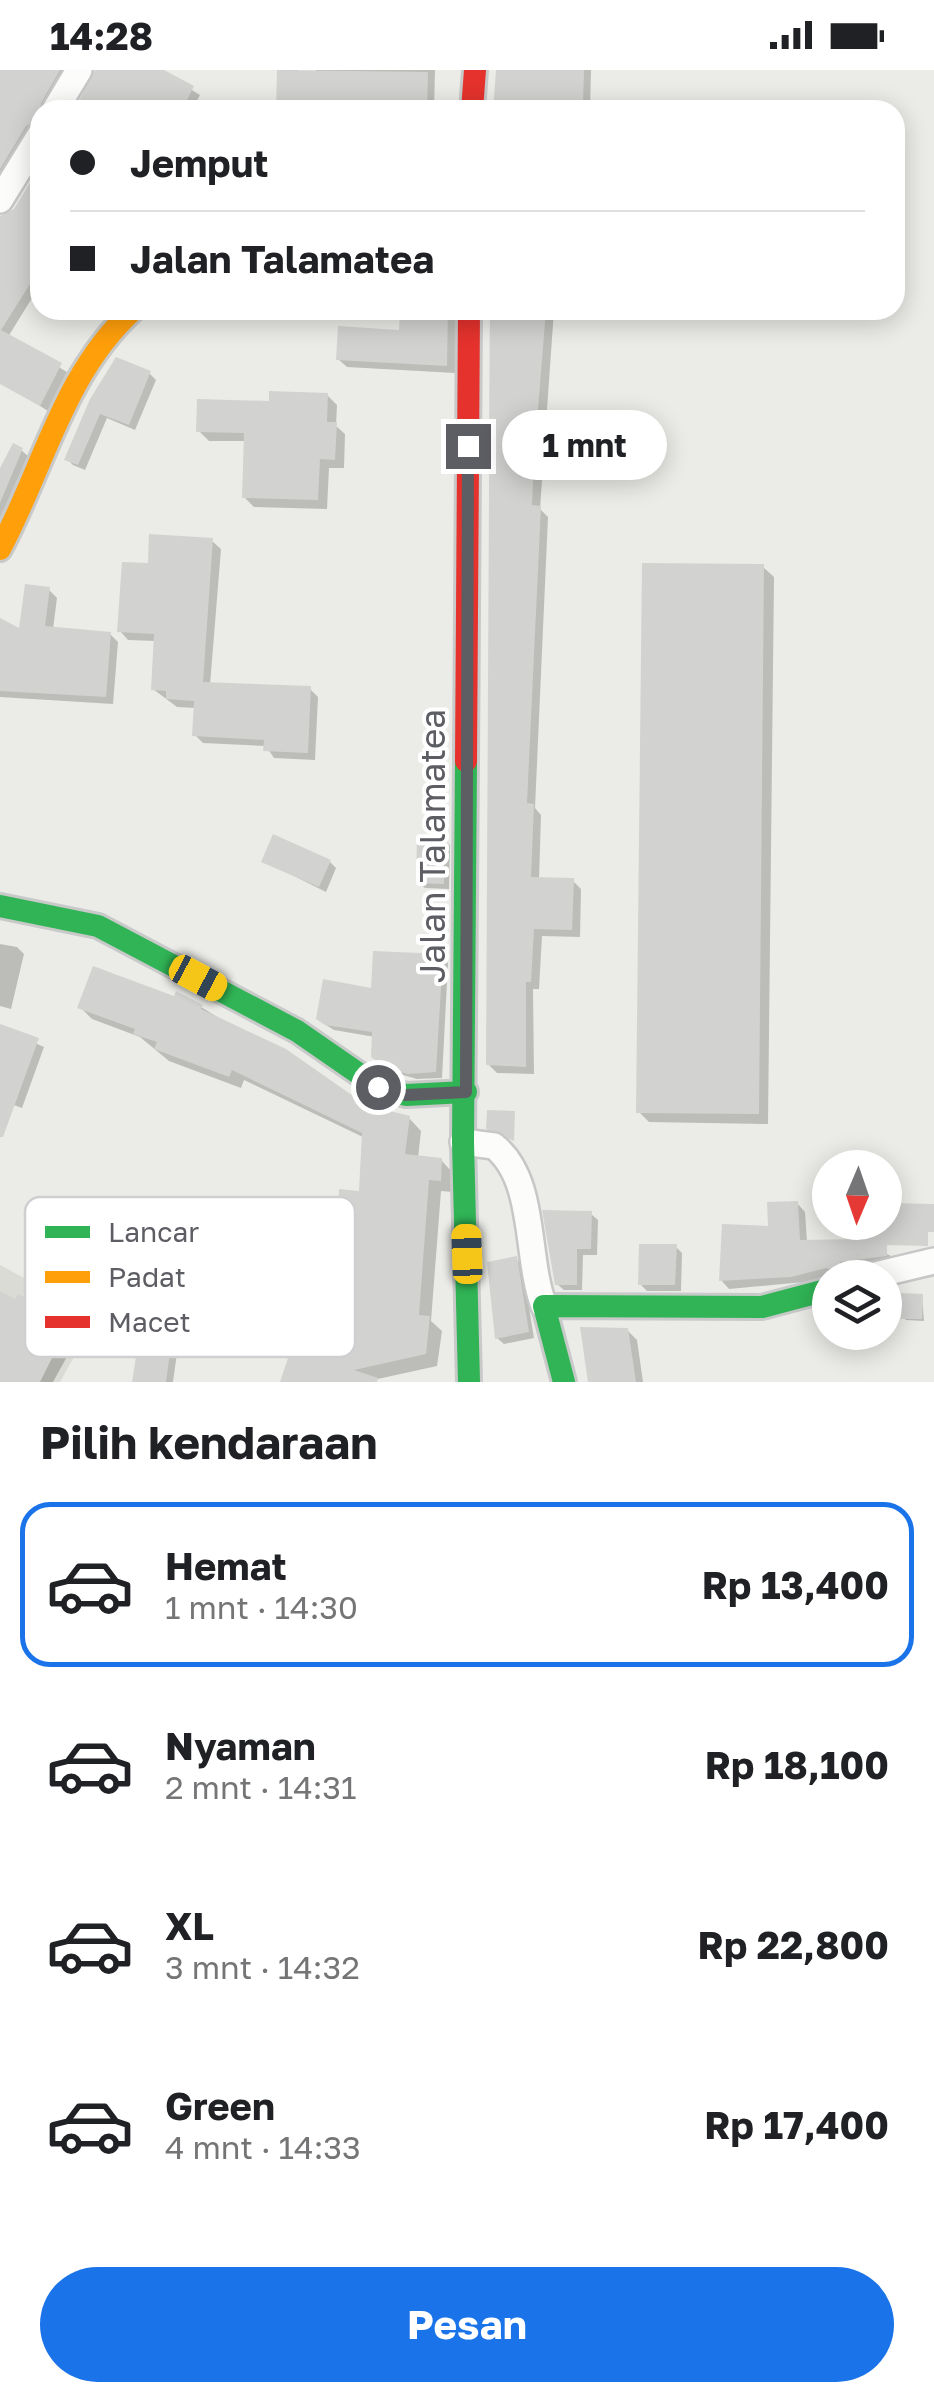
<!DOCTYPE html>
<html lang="id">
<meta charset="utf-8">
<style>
:root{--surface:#fff;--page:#f2f2f2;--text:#202124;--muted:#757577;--line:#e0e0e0;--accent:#1a73e8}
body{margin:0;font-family:"Golos Text",sans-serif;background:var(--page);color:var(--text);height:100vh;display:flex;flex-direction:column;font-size:38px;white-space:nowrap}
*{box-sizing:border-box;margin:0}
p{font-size:32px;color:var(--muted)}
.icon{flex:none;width:55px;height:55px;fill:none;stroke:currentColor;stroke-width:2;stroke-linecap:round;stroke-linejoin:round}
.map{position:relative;height:1312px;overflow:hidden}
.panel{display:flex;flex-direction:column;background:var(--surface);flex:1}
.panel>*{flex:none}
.banner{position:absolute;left:30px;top:30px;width:875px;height:220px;border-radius:30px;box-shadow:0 5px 25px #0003;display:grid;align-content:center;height:220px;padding:0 40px;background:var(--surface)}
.needle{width:65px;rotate:182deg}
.fabs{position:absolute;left:812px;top:1080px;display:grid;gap:20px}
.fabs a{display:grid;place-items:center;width:90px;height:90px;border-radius:50%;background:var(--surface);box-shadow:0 5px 25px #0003;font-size:50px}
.end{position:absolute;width:45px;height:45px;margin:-22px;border:12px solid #5d5e64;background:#fff;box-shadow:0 0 0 5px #fff}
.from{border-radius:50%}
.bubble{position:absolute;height:70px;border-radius:35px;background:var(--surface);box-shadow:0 5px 25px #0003;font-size:32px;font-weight:700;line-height:70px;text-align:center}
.car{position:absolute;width:30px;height:60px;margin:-30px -15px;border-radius:12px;box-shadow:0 0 8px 2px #0007;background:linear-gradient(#f5c518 24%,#345 0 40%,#f5c518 0 76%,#345 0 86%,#f5c518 0)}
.banner b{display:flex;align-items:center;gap:35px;height:95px;font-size:38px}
.banner b+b{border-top:2px solid var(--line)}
.banner i{width:25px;height:25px;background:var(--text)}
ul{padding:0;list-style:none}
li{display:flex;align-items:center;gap:30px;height:165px;margin:0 20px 15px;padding:0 20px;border:5px solid transparent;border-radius:30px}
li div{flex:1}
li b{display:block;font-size:38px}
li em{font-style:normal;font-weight:700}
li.active{border-color:var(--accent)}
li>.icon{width:90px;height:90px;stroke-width:1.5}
h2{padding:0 40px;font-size:45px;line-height:120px}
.action{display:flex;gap:20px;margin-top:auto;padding:20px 40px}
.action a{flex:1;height:115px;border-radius:60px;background:var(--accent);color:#fff;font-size:40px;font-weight:700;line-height:115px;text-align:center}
.status{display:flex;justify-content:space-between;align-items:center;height:70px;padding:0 50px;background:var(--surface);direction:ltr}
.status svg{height:28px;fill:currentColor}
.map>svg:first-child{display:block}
</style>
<div class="status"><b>14:28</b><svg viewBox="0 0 49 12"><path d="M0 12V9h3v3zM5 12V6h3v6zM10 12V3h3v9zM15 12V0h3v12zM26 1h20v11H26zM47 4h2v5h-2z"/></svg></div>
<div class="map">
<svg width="934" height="1312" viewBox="0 0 934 1312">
<rect width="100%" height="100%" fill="#ebebe7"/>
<path fill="#dbdbd5" d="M0,1195l96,52 -36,65h-60z"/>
<path fill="#0003" d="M0,0h71l-24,40h-7v17l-40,60z
M96,0h63l41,25 -8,15h-115z
M280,0h18l10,23 12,-4 -4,-19h119l-1,40h-155z
M498,0h93l-1,40h-93z
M40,101v114l-32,52 59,35 -19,39 -32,-20 -16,-37v-135l15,-8z
M402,240h57l-4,63 -108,-6 -9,-8 64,-26z
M490,240h64l-14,199 8,8 -13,291 6,7 -2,65h33l9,9 -1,48 -38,-1 -3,53h-6l1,85 -37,-1 -9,-9z
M149,303l7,7 -21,50 -28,-12 -22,52 -12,-5 -6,-6 25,-59z
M327,325l10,10 -1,21 9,8 -1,34h-15l-2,41 -73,-2 -10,-10 2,-56h-37l-10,-10z
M21,380l7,6 -28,62v-45z
M212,471l9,8 -11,136 100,4 8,8 -3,63 -41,-2 -8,-12 -63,-3 -8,-8 1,-27 -19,-1 -24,-18 3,-48 -28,-1 -8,-9 30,-65z
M763,497l11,10 -6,547 -119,-2 -10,-10z
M49,520l8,8 -4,31 57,5 8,8 -5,62 -113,-7v-76l21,11z
M443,768l7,7 -1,44 -24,-1 -7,-6z
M264,791l66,1 6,6 -10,24z
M0,874l17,3 7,7 -13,55 -11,-3z
M441,886l7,7 -6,115 -25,1 -21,-6 -15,-10 -6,-26 -41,-7 -8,-5z
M80,937h121l164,100 44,11 12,13 -3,27 23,2 12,13v19l-12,-1 -10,130 11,10 -5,35 -73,16h-82l36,-21 19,-53 24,-115 4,-55 -121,-58 -3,8 -72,-27 -29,-24 -48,-18z
M0,957l44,20 -22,61 -22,-8z
M797,1133l8,9 2,30 51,-1 44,20 -55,8v9l-118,11 -8,-9z
M591,1144l7,6 -1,35h-14l-1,35h-18l-7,-6z
M676,1177l6,6 -1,38h-34l-7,-7z
M516,1189l6,6 12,73 -30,6 -7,-6z
M230,1221l17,31 -70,31 -4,29h-39l6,-34 -30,-5 -6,-7z
M0,1224l70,29 10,10 -27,49h-53z
M922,1226l2,25 -18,-1 -3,-2z
M627,1260l10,10 6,42h-54z"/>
<path fill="#d2d2d0" d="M0,0h60l-19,33 -1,16 -14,7 -26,43z
M95,0h69l30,16 -12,24h-108z
M277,0l151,2 -1,38h-151z
M496,0h88l-1,33h-12l-1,7h-77z
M40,96v102l-39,62 61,33 -22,43 -40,-22v-168l14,-7z
M400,240h48l-1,56 -111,-6 2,-34 61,4z
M490,240h56l-12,148 -2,47 9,1 -14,297 7,1 -3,73 43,1 -2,52 -38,-1 -3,53h-5v85l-40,-2z
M116,287l35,14 -22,54 -29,-11 -22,51 -14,-5 26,-61z
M269,321l59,2 -1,29h10l-2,38 -15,-1 -2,41 -76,-2 2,-65 -48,-1 1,-33 72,2z
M13,373l10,5 -23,55v-35z
M149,464l64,4 -10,144 108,4 -3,67 -45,-2 1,-11 -72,-4 2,-35 -28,-2v-8l-15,-1 3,-56 -37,-2 5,-70 26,1z
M642,493l122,1 -5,550 -123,-1z
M25,514l25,3 -5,39 66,6 -5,65 -106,-6v-73l19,10z
M273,764l58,26 -12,27 -58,-25z
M417,765l27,1v48l-28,-1z
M373,881l70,3 -7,118 -28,2 -21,-6 -16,-11 1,-25 -47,-7 -9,-6 7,-40 48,9z
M93,896l81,30 2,-5 27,14 -2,4 85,40 80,56 44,11 -5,38 37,4 -1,23 -12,-1 -10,135 11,1 -4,38 -72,16 24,8 -1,4h-97l11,-33 25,8 7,-53 11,1 5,-116 20,2 3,-58 -130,-63 -3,7 -75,-28 3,-7 -24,-8 2,-5 -58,-21z
M0,954l39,14 -36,99h-3z
M487,1040l28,1 -1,30 -28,-12z
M798,1131l2,39 58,-1v-17h27l5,-19 44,1v28h-6v14l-41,-1v11l-47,6v9l-14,-3 -35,9 -72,4 3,-57 46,2 -1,-24z
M542,1140l50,1 -1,38h-14v36h-22z
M639,1174h38l-2,41h-37z
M517,1186l12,76 -34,7 -8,-77z
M231,1218l12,27 -72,31 -5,36h-34l6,-38 -37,-7 8,-44 78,14z
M0,1221l15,8 3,-5 53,26 -31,62h-40z
M901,1223l22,1 -1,25h-21z
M580,1257l48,1 8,54h-48z"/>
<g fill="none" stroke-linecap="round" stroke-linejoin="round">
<defs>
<path id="street" d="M55,40l24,-40
M0,130l40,-65
M463,1072l31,4c43,34 31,111 50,160
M863,1208l71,-17"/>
<path id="fast" d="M466,691l-3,381 6,240
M0,836l98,20 199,105 81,56 28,8 60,-3
M564,1312l-20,-76 218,1 68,-18"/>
<path id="slow" d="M0,479c44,-82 63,-175 133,-239"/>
<path id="jam" d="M472,40l3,-40
M466,691l3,-451"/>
</defs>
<use href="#street" stroke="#c7c7c7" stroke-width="30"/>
<use href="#fast" stroke="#c8c9c9" stroke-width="28"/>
<use href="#slow" stroke="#c8c9c9" stroke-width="28"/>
<use href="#jam" stroke="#c8c9c9" stroke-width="28"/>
<use href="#street" stroke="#fcfcfb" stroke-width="25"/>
<use href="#fast" stroke="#30b455" stroke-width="22"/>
<use href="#slow" stroke="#ff9f0a" stroke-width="22"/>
<use href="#jam" stroke="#e5322d" stroke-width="22"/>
</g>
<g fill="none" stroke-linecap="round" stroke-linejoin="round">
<path stroke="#5d5e64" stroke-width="12" d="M378,1017l28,8 60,-3 2,-646"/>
</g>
<g text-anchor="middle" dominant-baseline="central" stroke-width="8" stroke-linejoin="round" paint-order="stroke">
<g font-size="35" fill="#5d5e64" stroke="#fff">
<text transform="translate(432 776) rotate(-90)">Jalan Talamatea</text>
</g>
</g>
<rect x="25" y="1127" width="330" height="160" rx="15" fill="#fff" stroke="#cecfd0" stroke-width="2.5"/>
<rect x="45" y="1156" width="45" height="12" fill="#30b455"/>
<rect x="45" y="1201" width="45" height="12" fill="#ff9f0a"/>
<rect x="45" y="1246" width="45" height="12" fill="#e5322d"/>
<g font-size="28" fill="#5d5e64">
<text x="108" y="1172">Lancar</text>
<text x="108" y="1217">Padat</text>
<text x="108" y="1262">Macet</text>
</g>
</svg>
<div class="fabs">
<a><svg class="needle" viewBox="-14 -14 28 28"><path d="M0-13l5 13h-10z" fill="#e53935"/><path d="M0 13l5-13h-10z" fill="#757577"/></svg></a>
<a><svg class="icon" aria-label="layers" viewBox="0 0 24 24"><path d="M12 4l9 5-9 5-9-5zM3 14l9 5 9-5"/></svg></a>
</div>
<i class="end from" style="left:378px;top:1017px"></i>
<i class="end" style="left:468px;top:376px"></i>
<div class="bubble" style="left:502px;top:340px;width:165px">1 mnt</div>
<i class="car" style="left:198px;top:908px;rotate:118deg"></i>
<i class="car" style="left:467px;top:1184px;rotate:358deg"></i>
<div class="banner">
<b><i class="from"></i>Jemput</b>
<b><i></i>Jalan Talamatea</b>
</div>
</div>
<section class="panel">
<h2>Pilih kendaraan</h2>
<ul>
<li class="active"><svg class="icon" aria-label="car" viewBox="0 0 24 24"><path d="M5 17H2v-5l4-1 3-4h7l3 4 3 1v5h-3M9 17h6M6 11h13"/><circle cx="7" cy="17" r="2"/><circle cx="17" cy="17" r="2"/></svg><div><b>Hemat</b><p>1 mnt · 14:30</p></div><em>Rp 13,400</em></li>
<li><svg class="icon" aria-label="car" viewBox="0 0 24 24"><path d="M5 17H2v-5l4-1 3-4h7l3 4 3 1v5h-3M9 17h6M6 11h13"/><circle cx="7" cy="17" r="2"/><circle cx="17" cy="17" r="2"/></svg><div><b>Nyaman</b><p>2 mnt · 14:31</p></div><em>Rp 18,100</em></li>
<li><svg class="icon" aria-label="car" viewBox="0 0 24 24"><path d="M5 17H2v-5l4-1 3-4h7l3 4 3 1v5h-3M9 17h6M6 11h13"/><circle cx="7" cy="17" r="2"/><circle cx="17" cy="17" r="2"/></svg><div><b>XL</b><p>3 mnt · 14:32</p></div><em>Rp 22,800</em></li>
<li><svg class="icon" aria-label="car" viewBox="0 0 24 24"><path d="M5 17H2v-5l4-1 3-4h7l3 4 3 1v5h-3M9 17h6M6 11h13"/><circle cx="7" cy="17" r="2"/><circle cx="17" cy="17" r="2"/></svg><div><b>Green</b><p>4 mnt · 14:33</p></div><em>Rp 17,400</em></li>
</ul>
<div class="action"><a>Pesan</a></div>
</section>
